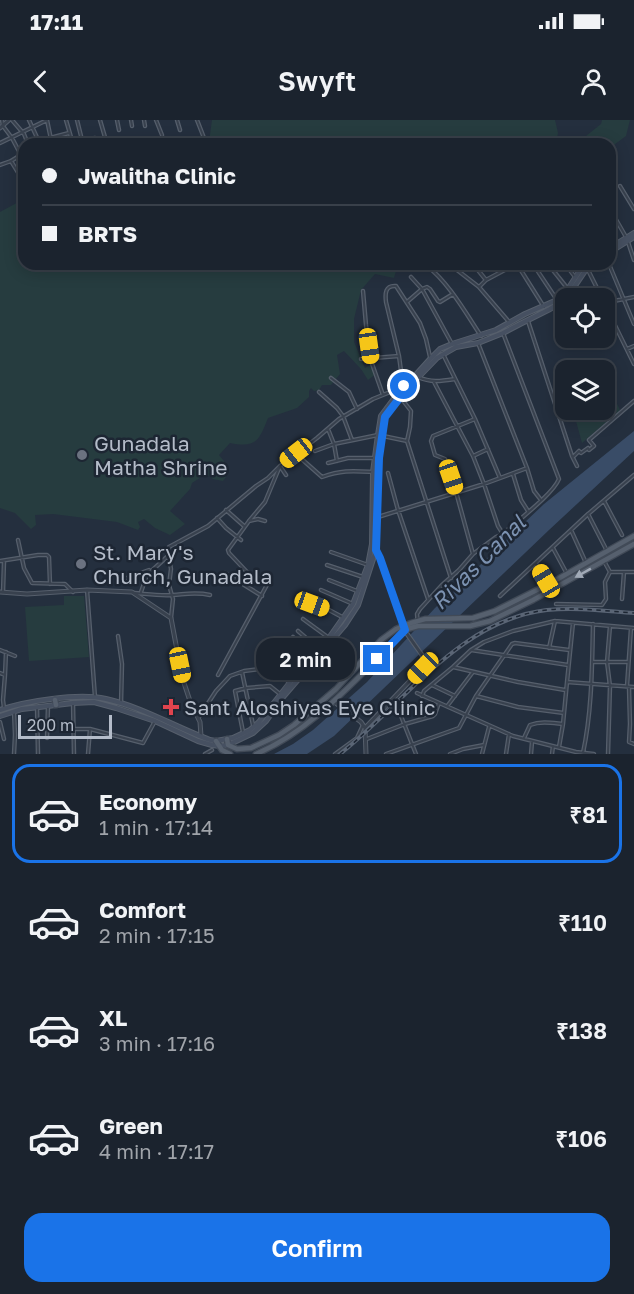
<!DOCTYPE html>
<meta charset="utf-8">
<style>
:root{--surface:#1b232e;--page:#242b36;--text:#f1f3f6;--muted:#a0a4aa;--line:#39404a;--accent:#1a73e8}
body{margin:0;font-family:"Golos Text",sans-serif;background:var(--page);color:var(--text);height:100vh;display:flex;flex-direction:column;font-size:22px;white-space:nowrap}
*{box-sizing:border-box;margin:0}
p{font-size:20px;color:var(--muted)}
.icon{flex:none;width:33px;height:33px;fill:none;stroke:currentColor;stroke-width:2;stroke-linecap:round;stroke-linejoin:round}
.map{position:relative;height:634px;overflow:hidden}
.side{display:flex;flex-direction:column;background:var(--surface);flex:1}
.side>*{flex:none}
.guide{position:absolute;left:18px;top:18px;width:598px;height:132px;border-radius:18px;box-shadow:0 3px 15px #0003,0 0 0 2px var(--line);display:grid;align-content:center;height:132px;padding:0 24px;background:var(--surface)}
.tools{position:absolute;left:555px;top:168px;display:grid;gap:12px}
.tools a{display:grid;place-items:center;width:60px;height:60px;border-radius:12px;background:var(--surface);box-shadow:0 3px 15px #0003,0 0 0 2px var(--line);font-size:30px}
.scale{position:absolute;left:18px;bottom:15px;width:94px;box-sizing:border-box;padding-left:6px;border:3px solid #b4bcc9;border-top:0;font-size:16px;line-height:21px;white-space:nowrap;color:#b4bcc9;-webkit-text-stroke:4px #1d2633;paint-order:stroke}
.end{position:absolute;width:27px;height:27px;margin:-14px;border:8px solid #1a73e8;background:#fff;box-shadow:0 0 0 3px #fff}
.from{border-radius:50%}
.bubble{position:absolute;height:42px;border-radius:18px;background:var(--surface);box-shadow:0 3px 15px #0003,0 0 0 2px var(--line);font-size:20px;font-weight:600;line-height:42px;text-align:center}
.car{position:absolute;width:18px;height:36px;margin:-18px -9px;border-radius:8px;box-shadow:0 0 4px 2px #0007;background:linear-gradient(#f5c518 24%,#345 0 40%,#f5c518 0 76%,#345 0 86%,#f5c518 0)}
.guide b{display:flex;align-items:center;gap:21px;height:57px;font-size:22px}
.guide b+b{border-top:2px solid var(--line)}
.guide i{width:15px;height:15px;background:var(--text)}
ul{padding:10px 0 0;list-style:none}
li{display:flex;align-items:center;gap:18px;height:99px;margin:0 12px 9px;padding:0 12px;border:3px solid transparent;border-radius:18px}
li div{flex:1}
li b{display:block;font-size:22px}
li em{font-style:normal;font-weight:600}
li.current{border-color:var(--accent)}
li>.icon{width:54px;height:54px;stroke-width:1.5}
.cta{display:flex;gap:12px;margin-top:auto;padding:12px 24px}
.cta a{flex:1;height:69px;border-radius:18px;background:var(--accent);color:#fff;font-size:24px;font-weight:600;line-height:69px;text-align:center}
.status{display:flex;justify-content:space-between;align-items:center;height:42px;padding:0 30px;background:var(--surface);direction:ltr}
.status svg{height:16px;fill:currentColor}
header{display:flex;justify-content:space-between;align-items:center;height:78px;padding:0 24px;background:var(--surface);font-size:27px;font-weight:600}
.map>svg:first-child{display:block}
</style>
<div class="status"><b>17:11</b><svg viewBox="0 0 49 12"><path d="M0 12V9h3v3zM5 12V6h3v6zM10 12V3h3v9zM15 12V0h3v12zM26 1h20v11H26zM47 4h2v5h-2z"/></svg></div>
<header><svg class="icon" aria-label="back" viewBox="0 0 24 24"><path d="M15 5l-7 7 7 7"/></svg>Swyft<svg class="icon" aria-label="person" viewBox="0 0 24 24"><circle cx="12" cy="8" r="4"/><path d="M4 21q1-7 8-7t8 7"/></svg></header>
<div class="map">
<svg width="634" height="634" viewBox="0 0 634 634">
<rect width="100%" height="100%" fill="#242f3e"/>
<path fill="#263c3f" d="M212,0h343l3,13 -2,11h-360l13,-2z
M602,0h28l-4,16 -15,11 -1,-3h-30l1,-4 20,-16z
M24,79v65h340l-2,4 7,3 6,-7h23l-4,14 -19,-4 -14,16 -7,29v23l11,26 6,-4 5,10 -8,6 -7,-11 -17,-18 -7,4 3,19 -9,11h-9l-3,5 -5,1 -3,-3 -2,3v6l-12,11 -29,10c-9,23 -12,30 -38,25l-11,12 9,11 -2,11 -3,4 -10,-2 -7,-5 -14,9 -2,6 -20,22 15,13 -15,11 -15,-7 -11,-9 -6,3 2,5 -2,3 -21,-8 -64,-8 -18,1 1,10 -5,4 -16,-16 -15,-5v-296z
M605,259l15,31 -38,33 -9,-33h31z
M64,476h20l5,61 -60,4 -4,-54 39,-2z"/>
<path fill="#394c67" d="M634,311v20l-85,79 -215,206 -27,18h-33l19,-10 20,-14 54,-48 68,-74 109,-104z"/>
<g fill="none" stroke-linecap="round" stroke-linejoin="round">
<defs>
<path id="minor" d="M2,0l1,6 9,12 12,23
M12,0l12,14 4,10
M29,0l11,24
M47,0l5,24
M66,0l7,24
M77,0l5,20
M100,0l7,24
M117,0l2,10
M131,0l1,6
M144,0l1,6
M156,0l6,15
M177,0l3,10
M197,0l9,23
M46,19l23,-6
M0,23l47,-23
M74,23l8,-3 13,-2
M11,41l8,13
M0,45l11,-4 13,-8
M620,66l14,23
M610,89l16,28
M628,122l6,18
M425,144c24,19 39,46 56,72
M451,144l6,6 22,17 31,36
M473,144l13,16
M517,144l27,43
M533,144l24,36
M548,144l20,25 5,9
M565,144l10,13
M585,144l17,34
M609,144l25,60
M411,157l11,12 30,55
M479,167l7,-7 30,-16
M363,171l3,34 4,33 13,37
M407,182l15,-13 5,-2 3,2 8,12 2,1 13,-8
M604,183l30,61
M604,183l30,-6
M528,201l44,135 5,10
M592,218l3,6
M478,223l49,125 7,23 7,9
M627,229l7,-3
M443,234l32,65 25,59
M361,239l38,-3
M418,257c13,6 24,4 37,2
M331,258l18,14 8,17
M434,262l39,74
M403,266l-4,-30 -13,-54c-1,-8 -1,-17 10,-16l24,37 6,16 4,18
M319,272l18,16 6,8 9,24
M401,278l10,13 -1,16 -3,14 44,137
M328,309l6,15 3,17
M383,316l24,5
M315,331l19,-7 44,-9
M296,334l26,23c20,-7 30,-6 51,-5
M574,336l5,-5 2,2 7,-5 1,2 5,-4 -5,-6 45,-39
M328,343l20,-5h26
M388,353l10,37 30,89
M513,354l8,26 7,11
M604,381l18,34
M226,390l18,16
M588,394l19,37
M378,397l106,-33 43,-16
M217,398l9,10 15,12
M249,401l9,-2 7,2
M571,410l15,33
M503,414c14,-13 50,-40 56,-55l-56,-146
M18,420l6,28 8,15 33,1 8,8
M553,428l14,26
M331,432l37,13
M473,434l-17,-62 -11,-33 -10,-4 -4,-14 2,-5 42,-17
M0,441l38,-6h9l2,2 1,27
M604,441l6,11h24
M536,444l10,17
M327,445l36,12
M225,453l37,23
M329,460l28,11
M118,461l31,-11
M87,470l8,107
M321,470l32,14
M3,472l1,-30
M141,472l6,-17 22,-20
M134,473c13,1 26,3 39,2 14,-1 23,-3 37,0
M500,476l87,-81 47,-40
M622,479l2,-27
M312,484l17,6 15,8
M556,484l46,1 4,-6 -1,-17 5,-10
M171,498l2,-19 -4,-14 2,-16 -3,-18 1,-4 39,-21 48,-40 12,-8 12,-12 37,-28 22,-19 34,-20 32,-13
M303,499l26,19
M418,506l-1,-12 3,-5 22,-24 17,-15 14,-16 23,-17 7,-3 -5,-8 -14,-42 -11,-28 15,-7
M298,511l21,18
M118,516l4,28 -1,40
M293,517l21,18
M285,522l23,20
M549,528l6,-27
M325,529l22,21
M0,530l15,6
M471,530l97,15
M280,531l22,17
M274,540l21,16
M592,542h36
M453,547l65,15 47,8
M242,552l11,53
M0,553l5,2 1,-23
M218,555l50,-92 -21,-11 -18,-19 -1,-3 21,-29 16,-19 15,-36 6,9
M567,562l6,-59
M432,565l23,11
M627,566l4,-58
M629,568l1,36 -1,18 5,2
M417,573l96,43 63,16 18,2
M422,576l2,-5 29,-24 18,-17 13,-8 29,-11 42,-10 79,7
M73,583l1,51
M448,585l25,-33
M37,587l1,47
M4,588l-1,-8 2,-25
M399,591l17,43
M564,593l-46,-6 -42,-11 36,-52 3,-1 54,7
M199,597l17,-26 14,-15 14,-5 23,-3 13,6 10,9
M0,602l4,17
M74,609h16l53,14 12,-22
M243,612l-8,-41 11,-3 24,-2 10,8
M47,618l1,-32
M524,618l6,-13c11,-4 22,-2 33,-1
M367,619l38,-15 28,-8 2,-2 4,-11
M559,627l4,-23 4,-42 67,5
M583,633c9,-42 9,-86 10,-129
M14,634l1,-19 -1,-24
M88,634l2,-25
M205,634l7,-4
M335,634l22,-16 6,-13
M386,634l73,-26 17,-32
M450,634l13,-5 21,-4
M482,634l7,-27
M506,634l3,-20
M531,634l1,-12
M552,634l1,-8
M608,634l2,-68 -3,-24 3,-36"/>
<path id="tertiary" d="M0,8l9,-8
M0,472l27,2 60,-4 45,2 39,26 11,59 8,24 10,21 1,14
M333,581l28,21 4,6
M366,634l-1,-26 60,-63 -3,-10 -17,-24 -25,-73 -4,-7"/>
<path id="secondary" d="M610,128l24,-15
M610,132l24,-15
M0,590c26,-9 78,-17 106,-11 36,8 69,28 104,41l6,1 17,-3 17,-8 9,-8 36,-46 34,-38 24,-34 15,-39 4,-21 1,-72 5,-37 3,-19 12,-16 38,-42 9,-9 12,-5 44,-14 29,-16 32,-14 11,-11 16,-25
M0,596l22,-7 51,-6 21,-1 22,6 39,13 43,20 14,4 8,1 8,-1 25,-12 13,-12 17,-24 62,-72 13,-20 18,-55 3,-92 6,-41 20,-26 32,-33 19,-11 22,-4 25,-10 17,-9 30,-15 10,-6 10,-10 17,-25 6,-4"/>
<path id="primary" d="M55,580l1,5
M227,619l1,6 9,4 14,-1 28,-13 15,-10 42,-36 45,-49 15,-11 15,-6 14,-4 48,-1 22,-7 54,-27 85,-48
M216,621l6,9 8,4
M256,634c47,-20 83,-57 118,-92 11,-11 21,-24 33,-33l11,-3h52l20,-5 43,-21 101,-56"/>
</defs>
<use href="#minor" stroke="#565f6c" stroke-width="4.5"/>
<use href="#tertiary" stroke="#565f6c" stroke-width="5"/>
<use href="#secondary" stroke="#565f6c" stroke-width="6"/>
<use href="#primary" stroke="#414a57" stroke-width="7"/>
<use href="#minor" stroke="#38414e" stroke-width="2"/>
<use href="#tertiary" stroke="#38414e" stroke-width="3"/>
<use href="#secondary" stroke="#465061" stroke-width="4"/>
<use href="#primary" stroke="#56606e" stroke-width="4.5"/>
<defs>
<path id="rail" d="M340,634c65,-51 119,-134 207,-144 29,-3 58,1 87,3"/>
</defs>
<use href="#rail" stroke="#5a6575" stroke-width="4"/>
<use href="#rail" stroke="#1d2633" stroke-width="1.5" stroke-dasharray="4.5" stroke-linecap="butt"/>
</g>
<defs><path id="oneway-solid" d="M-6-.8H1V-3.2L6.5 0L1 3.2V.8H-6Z" transform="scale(1.5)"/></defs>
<use fill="#a1aab7" href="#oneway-solid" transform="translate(583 453) rotate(151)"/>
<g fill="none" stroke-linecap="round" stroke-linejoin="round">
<path stroke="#1a73e8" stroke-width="8" d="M377,539l28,-29 -25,-72 -4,-8 3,-92 6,-41 20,-26 7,-7 -8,2"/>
</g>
<g fill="#6b7280" stroke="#1d2633" stroke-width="2">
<circle cx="82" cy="335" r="6"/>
<circle cx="81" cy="444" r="6"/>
</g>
<path fill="#e0444e" stroke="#1d2633" stroke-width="2" d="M168 578h6v6h6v6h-6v6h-6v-6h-6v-6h6z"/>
<g text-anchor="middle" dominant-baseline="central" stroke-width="5" stroke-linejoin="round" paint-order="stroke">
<g font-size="21" fill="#b4bcc9" stroke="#1d2633" text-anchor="start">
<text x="94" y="323">Gunadala<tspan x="94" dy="24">Matha Shrine</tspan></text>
<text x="93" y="432">St. Mary's<tspan x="93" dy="24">Church, Gunadala</tspan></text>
<text x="184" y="587">Sant Aloshiyas Eye Clinic</text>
</g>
<g font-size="22" font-style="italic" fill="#7c92b1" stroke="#1d2633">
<text transform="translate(478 442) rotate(-45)">Rivas Canal</text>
</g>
</g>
</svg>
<div class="tools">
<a><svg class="icon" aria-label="locate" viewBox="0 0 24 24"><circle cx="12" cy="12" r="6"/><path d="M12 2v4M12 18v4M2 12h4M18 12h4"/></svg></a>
<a><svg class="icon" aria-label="layers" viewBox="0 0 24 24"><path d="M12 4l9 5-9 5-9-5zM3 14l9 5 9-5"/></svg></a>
</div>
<div class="scale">200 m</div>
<i class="end from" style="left:404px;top:266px"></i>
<i class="end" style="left:377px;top:539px"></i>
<div class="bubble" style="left:256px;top:518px;width:99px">2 min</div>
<i class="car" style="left:369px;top:226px;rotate:172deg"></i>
<i class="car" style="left:296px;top:333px;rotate:232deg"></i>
<i class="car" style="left:451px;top:357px;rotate:161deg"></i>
<i class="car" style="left:546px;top:461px;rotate:329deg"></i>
<i class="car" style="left:312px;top:484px;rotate:110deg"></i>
<i class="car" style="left:180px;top:545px;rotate:168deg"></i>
<i class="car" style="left:423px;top:548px;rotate:224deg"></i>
<div class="guide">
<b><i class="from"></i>Jwalitha Clinic</b>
<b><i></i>BRTS</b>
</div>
</div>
<section class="side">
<ul>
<li class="current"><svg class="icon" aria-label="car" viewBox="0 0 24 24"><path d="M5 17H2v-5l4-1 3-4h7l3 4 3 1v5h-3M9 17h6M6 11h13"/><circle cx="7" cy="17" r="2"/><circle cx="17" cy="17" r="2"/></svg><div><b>Economy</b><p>1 min · 17:14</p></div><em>₹81</em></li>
<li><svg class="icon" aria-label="car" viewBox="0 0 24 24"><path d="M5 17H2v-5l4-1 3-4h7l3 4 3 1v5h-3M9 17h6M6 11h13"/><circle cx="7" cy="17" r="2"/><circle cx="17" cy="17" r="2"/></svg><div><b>Comfort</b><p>2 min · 17:15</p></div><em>₹110</em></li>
<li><svg class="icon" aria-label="car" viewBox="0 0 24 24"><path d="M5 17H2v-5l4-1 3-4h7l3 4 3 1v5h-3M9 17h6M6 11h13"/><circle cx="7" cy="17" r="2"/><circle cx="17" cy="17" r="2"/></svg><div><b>XL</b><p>3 min · 17:16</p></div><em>₹138</em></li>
<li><svg class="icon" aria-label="car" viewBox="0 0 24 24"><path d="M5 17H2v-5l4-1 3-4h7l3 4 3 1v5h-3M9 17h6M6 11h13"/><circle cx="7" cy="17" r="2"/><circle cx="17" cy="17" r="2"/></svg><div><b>Green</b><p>4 min · 17:17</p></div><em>₹106</em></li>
</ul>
<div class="cta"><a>Confirm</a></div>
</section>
